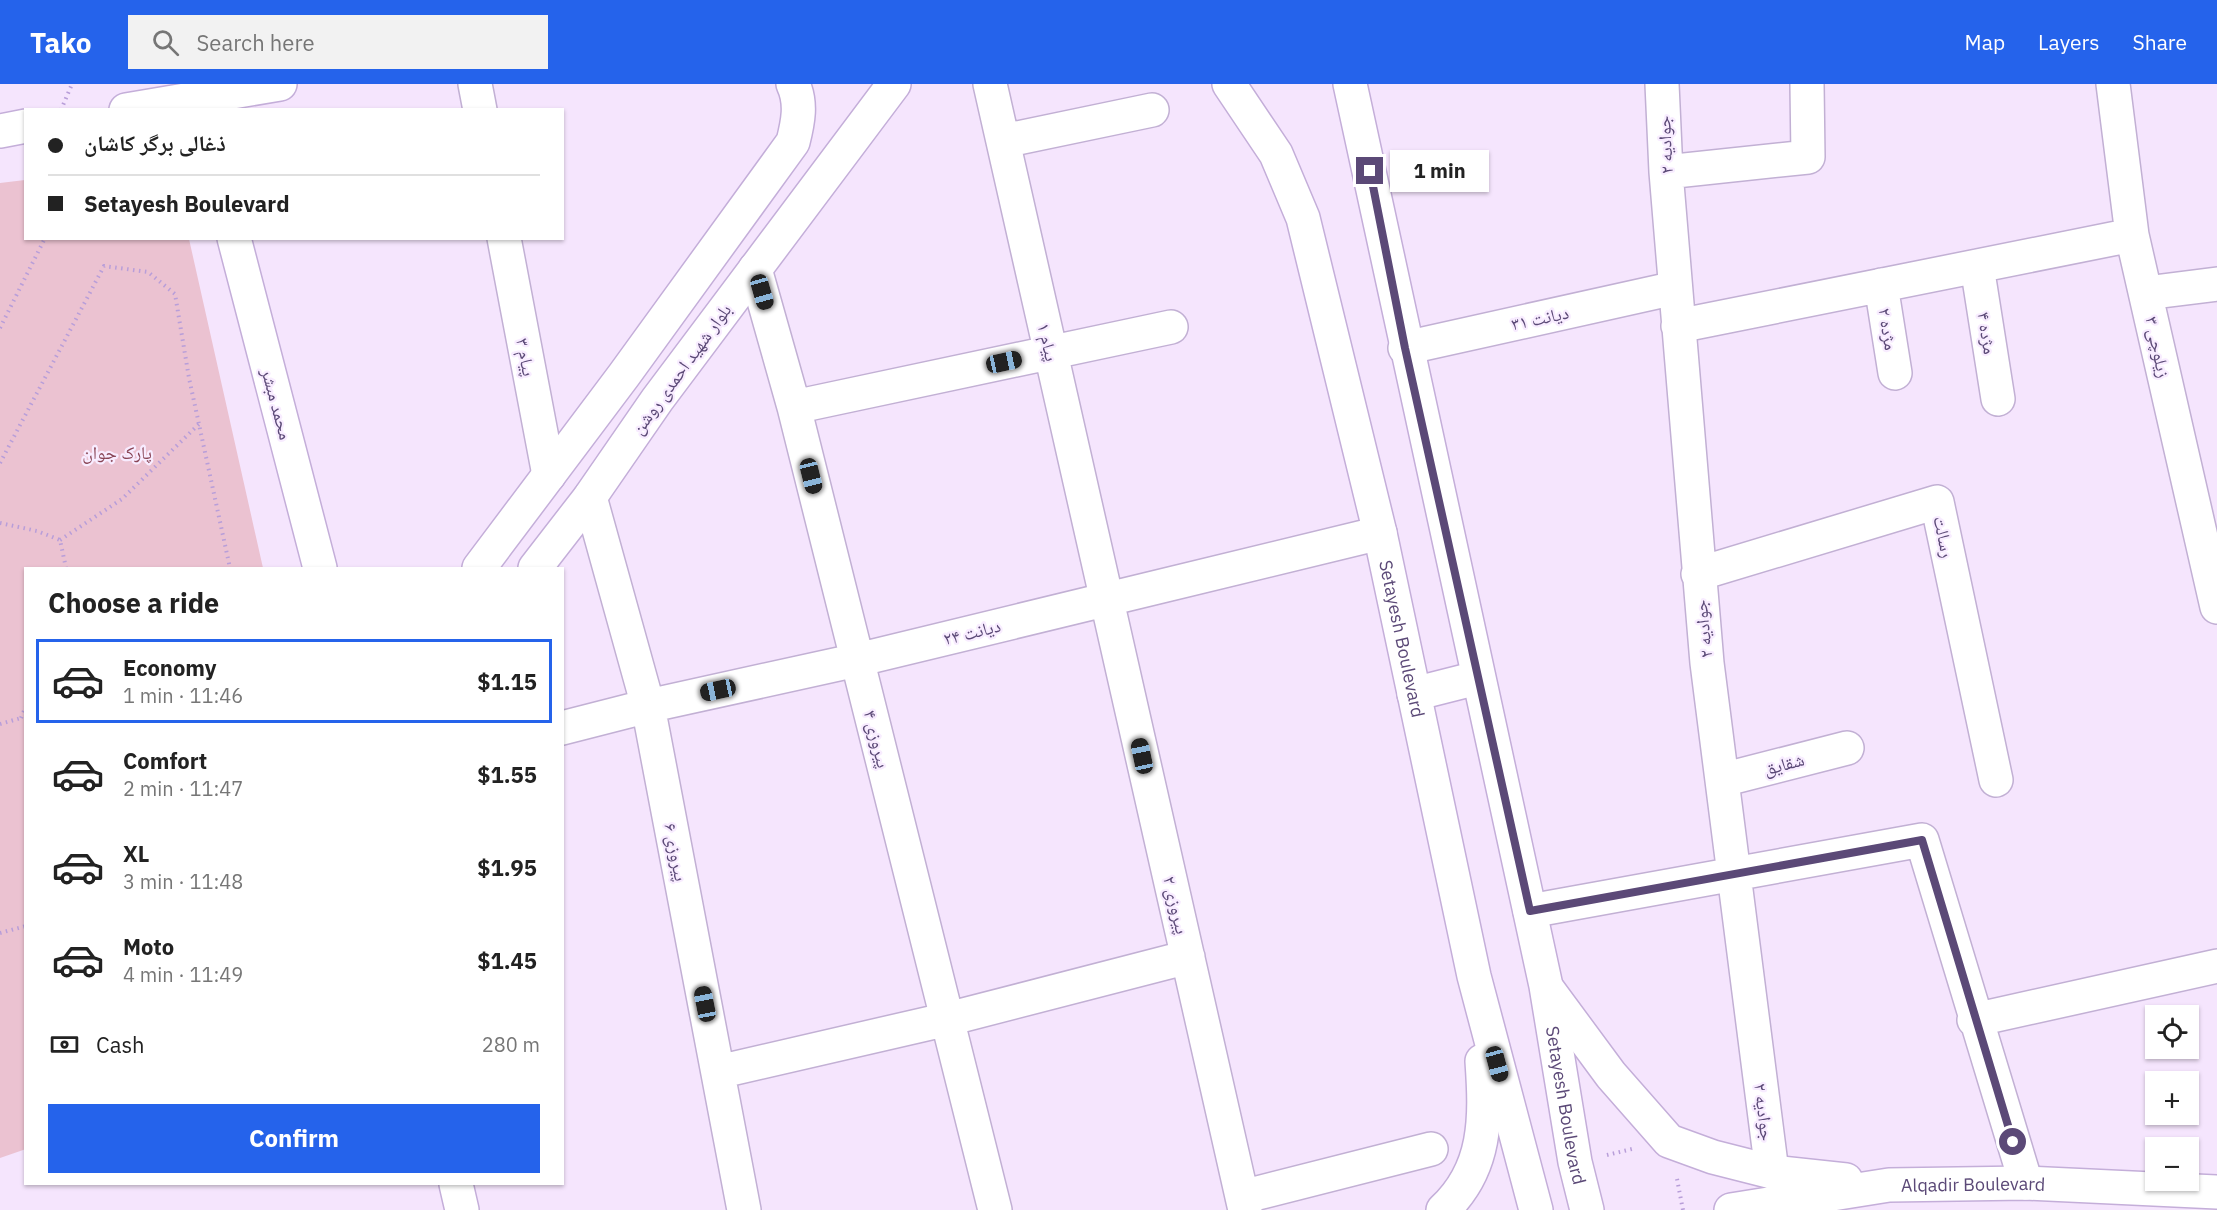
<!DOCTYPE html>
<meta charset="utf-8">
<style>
:root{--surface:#fff;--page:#f2f2f2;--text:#222;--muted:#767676;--line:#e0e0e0;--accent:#2563eb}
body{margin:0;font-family:"IBM Plex Sans","Noto Naskh Arabic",sans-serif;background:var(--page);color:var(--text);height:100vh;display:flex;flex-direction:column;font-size:22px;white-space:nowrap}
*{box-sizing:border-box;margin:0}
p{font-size:20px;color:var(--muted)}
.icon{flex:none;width:33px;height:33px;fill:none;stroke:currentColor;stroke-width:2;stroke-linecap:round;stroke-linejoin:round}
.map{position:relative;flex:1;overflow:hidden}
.drawer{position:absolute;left:24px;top:483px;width:540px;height:618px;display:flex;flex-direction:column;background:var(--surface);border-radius:0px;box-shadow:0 2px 4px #0004}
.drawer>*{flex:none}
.hud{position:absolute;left:24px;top:24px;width:540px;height:132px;border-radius:0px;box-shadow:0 2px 4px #0004;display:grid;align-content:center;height:132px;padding:0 24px;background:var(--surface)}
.tools{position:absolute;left:2145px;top:921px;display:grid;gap:12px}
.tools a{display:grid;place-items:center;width:54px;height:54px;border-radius:0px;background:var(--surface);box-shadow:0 2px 4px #0004;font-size:30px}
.end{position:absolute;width:27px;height:27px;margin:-14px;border:8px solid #5b4977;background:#fff;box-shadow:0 0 0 3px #fff}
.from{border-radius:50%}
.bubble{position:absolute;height:42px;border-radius:0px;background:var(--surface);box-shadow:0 2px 4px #0004;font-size:20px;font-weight:700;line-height:42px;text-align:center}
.car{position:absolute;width:18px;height:36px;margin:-18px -9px;border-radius:8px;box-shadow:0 0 4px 2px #0007;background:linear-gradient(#222 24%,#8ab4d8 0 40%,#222 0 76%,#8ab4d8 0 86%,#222 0)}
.hud b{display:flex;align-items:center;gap:21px;height:57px;font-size:22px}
.hud b+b{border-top:2px solid var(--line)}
.hud i{width:15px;height:15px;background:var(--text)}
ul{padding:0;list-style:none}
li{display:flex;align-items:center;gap:18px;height:84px;margin:0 12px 9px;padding:0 12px;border:3px solid transparent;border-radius:0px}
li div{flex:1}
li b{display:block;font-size:22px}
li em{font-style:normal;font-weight:700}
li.on{border-color:var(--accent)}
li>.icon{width:54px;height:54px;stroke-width:1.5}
h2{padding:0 24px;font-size:27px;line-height:72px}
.pay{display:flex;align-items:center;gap:15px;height:66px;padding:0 24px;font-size:22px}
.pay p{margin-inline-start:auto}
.cta{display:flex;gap:12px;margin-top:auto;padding:12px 24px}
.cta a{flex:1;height:69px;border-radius:0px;background:var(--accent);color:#fff;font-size:24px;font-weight:700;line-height:69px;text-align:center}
header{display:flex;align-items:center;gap:36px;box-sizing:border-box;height:84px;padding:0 30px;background:var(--accent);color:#fff}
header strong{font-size:28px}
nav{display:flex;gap:33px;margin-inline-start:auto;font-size:21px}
.search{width:420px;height:54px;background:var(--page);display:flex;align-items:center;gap:15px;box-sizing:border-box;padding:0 21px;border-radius:0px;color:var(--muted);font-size:22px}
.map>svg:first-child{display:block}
</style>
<header>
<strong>Tako</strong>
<div class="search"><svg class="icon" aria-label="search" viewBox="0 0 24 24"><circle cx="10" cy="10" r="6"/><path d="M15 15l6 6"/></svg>Search here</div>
<nav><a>Map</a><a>Layers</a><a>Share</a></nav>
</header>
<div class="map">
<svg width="2217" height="1126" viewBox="0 0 2217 1126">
<rect width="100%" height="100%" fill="#f5e5fd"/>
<path fill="#ebc2d1" d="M25,96l1,58 163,1 74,329h-237v581l-26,9v-975z"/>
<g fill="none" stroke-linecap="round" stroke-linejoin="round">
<defs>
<path id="street" d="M475,0l5,26
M990,0l255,1126
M1662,0l4,88 41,491 65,509
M2113,0l19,151 85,372
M1003,57l149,-31
M1666,88l142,-15 -1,-73
M504,154l45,237
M1977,182l21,133
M755,185l39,138 201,803
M1881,201l14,88
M2146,209l71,-9
M1678,242l454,-91
M1405,264l270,-60
M794,323l377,-80
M590,413l58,209 96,504
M1698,490l239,-72 59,278
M562,644l86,-22 209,-46 523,-127
M1722,696l125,-32
M1530,827l392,-71 104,343
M1974,936l243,-54
M718,988l230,-53 240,-62
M1242,1113l189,-48"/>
<g id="secondary">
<path id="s1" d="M1229,0l47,70 27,64 77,315 94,443 62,234"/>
<path id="s2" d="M1350,0l196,902 29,176 12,48"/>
<path d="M126,26l154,-26"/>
<path d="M0,47l26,-5"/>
<path d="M234,154l86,330"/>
<path d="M479,484l145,-193 169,-233c5,-20 9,-39 0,-58"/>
<path d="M535,484l55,-71 67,-97 237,-316"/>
<path d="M1414,610l63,-16"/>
<path d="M1549,907l62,84 58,66 44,16 59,15 74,8"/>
<path d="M456,1100l6,26"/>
<path d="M1443,1126c44,-41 43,-92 39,-149"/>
<path id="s3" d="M1731,1126l158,-25 137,-2 191,9"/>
</g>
</defs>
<use href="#street" stroke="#c2b0d4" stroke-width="36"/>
<use href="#secondary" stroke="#c4aed9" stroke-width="36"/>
<path stroke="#b89ed9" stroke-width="4" stroke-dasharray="1.5 4.5" stroke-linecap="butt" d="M61,26l11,-26
M0,244l45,-90
M0,379l104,-197 44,6 27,22 14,84 41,190
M0,439l37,8 23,9 6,28
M60,456l62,-41 77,-75
M21,634l5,-12
M0,640l21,-6
M0,849l26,-7
M1607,1071l25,-6
M1677,1095l6,31"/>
<use href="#street" stroke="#fff" stroke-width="33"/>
<use href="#secondary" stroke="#fff" stroke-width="33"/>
</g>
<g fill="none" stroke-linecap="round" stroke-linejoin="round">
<path stroke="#5b4977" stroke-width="8" d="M1370,87l35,177 125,563 392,-71 91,302"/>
</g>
<g text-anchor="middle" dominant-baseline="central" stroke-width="4.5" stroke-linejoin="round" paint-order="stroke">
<g font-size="18" fill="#5b4977" stroke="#f8ecff">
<text transform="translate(1665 61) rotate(-93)">جوادیه ۲</text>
<text transform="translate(1540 234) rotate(-12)">دیانت ۳۱</text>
<text transform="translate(1888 245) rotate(81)">مژده ۲</text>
<text transform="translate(1987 249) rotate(81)">مژده ۴</text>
<text transform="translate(1048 258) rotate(77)">پیام ۱</text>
<text transform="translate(2158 263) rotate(78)">زیلوچی ۳</text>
<text transform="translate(526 273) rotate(79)">پیام ۳</text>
<text transform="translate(681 285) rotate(-54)">بلوار شهید احمدی روشن</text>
<text transform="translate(277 320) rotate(75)">محمد مبشر</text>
<text transform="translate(1944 453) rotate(78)">رسالت</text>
<text transform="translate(1703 545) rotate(-96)">جوادیه ۲</text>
<text transform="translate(972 548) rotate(-14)">دیانت ۲۴</text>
<text stroke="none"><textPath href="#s1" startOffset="586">Setayesh Boulevard</textPath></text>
<text transform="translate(877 655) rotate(76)">پیروزی ۴</text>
<text transform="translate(1784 680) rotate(-15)">شقایق</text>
<text transform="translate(676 768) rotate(79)">پیروزی ۶</text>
<text transform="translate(1176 821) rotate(77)">پیروزی ۲</text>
<text stroke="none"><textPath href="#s2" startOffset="1044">Setayesh Boulevard</textPath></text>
<text transform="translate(1764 1028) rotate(83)">جوادیه ۲</text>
<text stroke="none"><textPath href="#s3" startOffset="244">Alqadir Boulevard</textPath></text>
</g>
<g font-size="18" fill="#894556" stroke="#f8ecff">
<text x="117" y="368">پارک جوان</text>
</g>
</g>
</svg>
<div class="tools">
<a><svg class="icon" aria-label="locate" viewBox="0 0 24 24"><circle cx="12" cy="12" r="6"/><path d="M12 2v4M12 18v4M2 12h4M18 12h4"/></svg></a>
<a>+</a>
<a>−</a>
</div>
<i class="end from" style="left:2013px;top:1058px"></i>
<i class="end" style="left:1370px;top:87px"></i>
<div class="bubble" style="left:1390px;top:66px;width:99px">1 min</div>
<i class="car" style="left:762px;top:208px;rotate:164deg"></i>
<i class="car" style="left:1004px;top:278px;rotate:78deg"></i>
<i class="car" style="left:811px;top:392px;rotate:166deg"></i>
<i class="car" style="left:718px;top:606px;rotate:258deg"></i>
<i class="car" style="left:1142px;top:672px;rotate:348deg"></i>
<i class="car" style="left:705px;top:920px;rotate:349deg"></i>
<i class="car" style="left:1497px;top:980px;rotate:165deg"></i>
<div class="hud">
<b><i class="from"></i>ذغالی برگر کاشان</b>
<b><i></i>Setayesh Boulevard</b>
</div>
<section class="drawer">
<h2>Choose a ride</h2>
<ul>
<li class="on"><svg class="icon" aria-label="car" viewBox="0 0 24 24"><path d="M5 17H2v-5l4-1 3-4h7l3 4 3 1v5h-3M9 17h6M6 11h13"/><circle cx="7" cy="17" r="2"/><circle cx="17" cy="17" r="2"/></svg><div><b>Economy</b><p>1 min · 11:46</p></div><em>$1.15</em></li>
<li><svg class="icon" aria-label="car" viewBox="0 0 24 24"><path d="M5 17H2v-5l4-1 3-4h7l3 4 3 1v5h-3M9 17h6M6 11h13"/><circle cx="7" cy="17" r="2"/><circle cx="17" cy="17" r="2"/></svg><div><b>Comfort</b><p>2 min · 11:47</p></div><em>$1.55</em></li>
<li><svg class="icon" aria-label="car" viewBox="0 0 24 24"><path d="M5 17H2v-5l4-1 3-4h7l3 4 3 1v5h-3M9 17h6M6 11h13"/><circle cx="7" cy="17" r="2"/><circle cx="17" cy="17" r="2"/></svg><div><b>XL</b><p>3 min · 11:48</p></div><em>$1.95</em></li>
<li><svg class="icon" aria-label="car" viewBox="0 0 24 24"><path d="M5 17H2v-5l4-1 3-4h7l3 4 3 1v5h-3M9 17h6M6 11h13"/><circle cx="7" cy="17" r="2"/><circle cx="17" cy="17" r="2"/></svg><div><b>Moto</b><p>4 min · 11:49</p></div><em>$1.45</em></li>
</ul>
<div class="pay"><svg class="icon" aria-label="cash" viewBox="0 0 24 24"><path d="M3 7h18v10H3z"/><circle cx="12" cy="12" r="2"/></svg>Cash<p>280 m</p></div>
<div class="cta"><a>Confirm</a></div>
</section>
</div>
